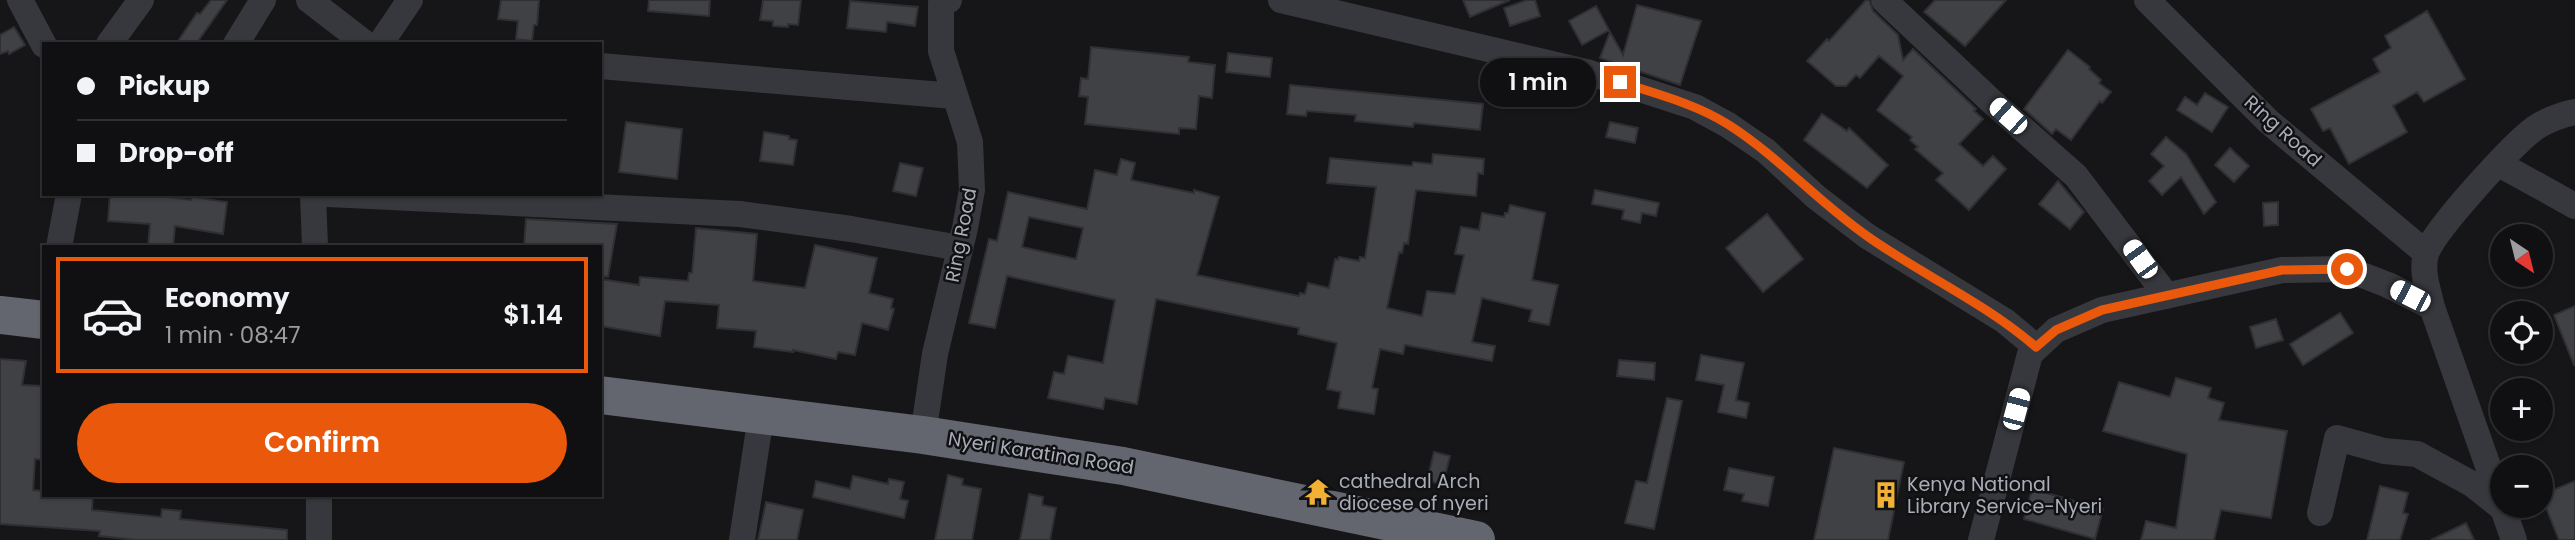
<!DOCTYPE html>
<meta charset="utf-8">
<style>
:root{--surface:#101012;--page:#19191b;--text:#f1f3f6;--muted:#9c9d9f;--line:#303032;--accent:#ea580c}
body{margin:0;font-family:Poppins,sans-serif;background:var(--page);color:var(--text);height:100vh;display:flex;flex-direction:column;font-size:26px;white-space:nowrap}
*{box-sizing:border-box;margin:0}
p{font-size:23px;color:var(--muted)}
.icon{flex:none;width:38px;height:38px;fill:none;stroke:currentColor;stroke-width:2;stroke-linecap:round;stroke-linejoin:round}
.map{position:relative;flex:1;overflow:hidden}
.sheet{position:absolute;left:42px;top:245px;width:560px;height:252px;display:flex;flex-direction:column;background:var(--surface);border-radius:0px;box-shadow:0 2px 5px #0004,0 0 0 2px var(--line)}
.sheet>*{flex:none}
.guide{position:absolute;left:42px;top:42px;width:560px;height:154px;border-radius:0px;box-shadow:0 2px 5px #0004,0 0 0 2px var(--line);display:grid;align-content:center;height:154px;padding:0 35px;background:var(--surface)}
.needle{width:46px;rotate:145deg}
.fabs{position:absolute;left:2490px;top:224px;display:grid;gap:14px}
.fabs a{display:grid;place-items:center;width:63px;height:63px;border-radius:50%;background:var(--surface);box-shadow:0 2px 5px #0004,0 0 0 2px var(--line);font-size:35px}
.end{position:absolute;width:32px;height:32px;margin:-16px;border:9px solid #ea580c;background:#fff;box-shadow:0 0 0 4px #fff}
.from{border-radius:50%}
.bubble{position:absolute;height:49px;border-radius:24px;background:var(--surface);box-shadow:0 2px 5px #0004,0 0 0 2px var(--line);font-size:23px;font-weight:600;line-height:49px;text-align:center}
.car{position:absolute;width:21px;height:42px;margin:-21px -10px;border-radius:9px;box-shadow:0 0 5px 2px #0007;background:linear-gradient(#fff 24%,#345 0 40%,#fff 0 76%,#345 0 86%,#fff 0)}
.guide b{display:flex;align-items:center;gap:24px;height:66px;font-size:26px}
.guide b+b{border-top:2px solid var(--line)}
.guide i{width:18px;height:18px;background:var(--text)}
ul{padding:12px 0 0;list-style:none}
li{display:flex;align-items:center;gap:21px;height:116px;margin:0 14px 10px;padding:0 21px;border:4px solid var(--line);border-radius:0px}
li div{flex:1}
li b{display:block;font-size:26px}
li em{font-style:normal;font-weight:600}
li.selected{border-color:var(--accent)}
li>.icon{width:63px;height:63px;stroke-width:1.5}
.cta{display:flex;gap:14px;margin-top:auto;padding:14px 35px}
.cta a{flex:1;height:80px;border-radius:42px;background:var(--accent);color:#fff;font-size:28px;font-weight:600;line-height:80px;text-align:center}
.map>svg:first-child{display:block}
</style>
<div class="map">
<svg width="2575" height="540" viewBox="0 0 2575 540">
<rect width="100%" height="100%" fill="#161618"/>
<path fill="#404145" stroke="#303034" stroke-width="2" fill-rule="evenodd" d="M211,0h16l-31,44h-20l21,-31 3,1z
M501,0h38l-2,25h-3l-2,16 -16,-2 2,-18 -20,-2z
M649,0h61l-1,16 -61,-5z
M763,0h38l-3,25 -10,-1v3l-15,-1v-5l-13,-1z
M1463,0h47l-40,17z
M1527,0h8l5,16 -30,10 -6,-18z
M1866,0h3l4,11 25,24 5,25 10,-11 63,60 -2,2 9,8 -24,25 24,22 10,-10 13,13 -37,41 -33,-30 7,-7 -28,-24 3,-2 -8,-7 2,-3 -35,-27 26,-34 -24,-20 -19,22 -4,-3 -10,11h-10l-29,-25 20,-22 2,2z
M1935,0h71l-41,46 -41,-34z
M850,1l68,6 -3,19 -28,-4 -1,10 -39,-4z
M1637,5l64,16 -21,64 -80,-27 10,-26 13,23z
M1596,6l13,24 -27,15 -13,-24z
M2427,11l38,68 -41,23 -7,-10 -24,14 14,26 -58,32 -19,-36 -7,3 -12,-22 69,-37 -7,-13 18,-11 -6,-12z
M14,27l11,18 -16,9 -1,-3 -8,3v-19z
M1091,47l98,10 -1,5 27,3 -3,33 -13,-2 -3,33 -17,-1v6l-94,-10 3,-27 -9,-1 2,-18 7,1z
M2068,50l22,17 -1,2 12,11 -2,3 12,9 -9,11 -2,-2 -29,39 -15,-11 -4,5 -28,-25z
M1228,53l44,5 -2,19 -44,-5z
M1290,85l193,19 -3,26 -66,-7 -1,4 -58,-6 1,-6 -49,-4 -1,5 -19,-2z
M2205,93l23,14 -16,25 -35,-22 8,-13 12,8z
M1822,114l25,17 2,-3 39,37 -21,23 -63,-48z
M626,122l56,7 -5,50 -58,-7z
M1610,122l28,6 -3,15 -29,-6z
M764,132l25,4v3l8,1 -4,25 -33,-4z
M2166,137l20,17 30,48 -12,12 -23,-37 -19,18 -13,-14 15,-15 -13,-12z
M2230,148l19,18 -15,16 -19,-17z
M1433,154l51,5 -1,15 -5,-1 -2,23 -60,-6 -8,54 -4,-1 -2,10 -3,-1 -12,56 35,8 5,-25 28,3 9,-39 -9,-1 6,-27 18,3 3,-17 22,4 1,-4h3l2,-8 35,8 -13,67 26,5 -9,40 -20,-4 3,-11 -50,-12 -10,44 23,4 -3,15 -87,-16 -2,9 -23,-5 -8,39 6,1 -4,25 -36,-6 3,-16 -14,-3 10,-46 -39,-9 1,-6 -143,-29 -19,105 -32,-6 -2,11 -55,-11 6,-26 10,2 4,-18 35,7 12,-63 -108,-24 -12,52 -26,-5 20,-84 8,2 11,-49 79,17 8,-39 22,5 4,-16 14,4 -4,17 63,13v-3l25,7 -22,78 102,21 1,-3 5,1 3,-11 21,5 6,-29 3,1 1,-3 20,4 1,-4 5,1 11,-71 -49,-4 3,-25 82,8 1,-4 19,2zM1029,217l54,11 -7,31 -54,-12z
M900,163l23,5 -7,28 -23,-5z
M2058,181l26,31 -14,17 -31,-25z
M1595,190l64,13 -3,13 -14,-3 -2,10 -18,-4 2,-9 -32,-6z
M110,194h34l47,6 1,-3 35,5 -4,32 -48,-8 -2,21h-25l2,-23 -42,-3z
M2278,202v23l-14,1 -1,-23z
M1767,214l36,45 -40,33 -37,-44z
M526,219l91,5 -9,53 -8,-1v-29h-76z
M696,228l61,6 -4,47 52,7 10,-43 62,13 -8,35 24,6 -2,9 3,1 -6,21 -26,-7 -7,32 -17,-3 -2,7 -43,-9v2l-39,-5 2,-16 -39,-3 2,-23 -54,-4 -5,35 -60,-10v-47l39,6 1,-8 48,4 1,-8h3z
M2575,306v59h-1l-20,-50z
M2340,313l13,20 -50,32 -13,-21z
M2276,319l7,21 -27,8 -6,-21z
M1701,355l43,8 -8,37 13,3 -3,15 -28,-6 6,-27 -28,-5z
M0,359l26,2 -4,24 22,1v74l-9,-1 -2,31 11,1v4h49l-1,15 69,7 1,-8 19,2 -1,8 107,11v10h-149l-39,-4 1,-5 -100,-7z
M1619,360l36,3 -1,17 -37,-4z
M2176,378l35,10 -3,10 16,5 -5,17 68,11 -16,87 -50,-8 -7,30h-73l5,-19 30,7 11,-74 -84,-23 16,-49 51,15z
M1667,398l15,3 -28,128 -29,-6 11,-42 11,2z
M1834,448l70,14 -16,78h-74z
M1434,452l16,4 -7,28 -16,-3z
M1729,468l45,9 -6,29 -26,-5 2,-7 -20,-4z
M948,475l15,4 -1,6 19,4 -9,51h-37z
M853,476l35,8 1,-5 15,3 -4,17 8,2 -4,17 -91,-21 3,-16 34,8z
M2575,481v59h-16l-18,-45z
M2380,486l28,7 -5,20 5,1 -8,26h-33z
M2032,489l71,20 -8,30 -71,-20z
M1029,494l14,3 -1,8 14,3 -6,32h-30z
M766,502l37,8 -6,30h-39z
M2466,523l8,17h-43z"/>
<g fill="none" stroke-linecap="round" stroke-linejoin="round">
<path stroke="#37383d" stroke-width="26" d="M20,0l24,45
M309,0l57,44
M1281,0l309,73 105,34 33,18 38,26 50,46 51,39 138,85 31,26
M1884,0l107,101 85,75 91,120
M2147,0l121,121 158,132
M109,44l32,-44
M236,44l27,-44
M380,44l30,-44
M600,66l354,30
M2499,164l76,42
M313,194l2,53
M328,194l412,20 111,15 109,19
M59,247l10,-53
M923,435l12,-81 30,-126 7,-38 -2,-48 -29,-91v-48l8,-3
M2320,513l17,-75 47,13 33,3 55,30 29,23
M319,540v-45
M742,540l19,-124
M1981,540l49,-186 26,-24 46,-20 180,-40 65,-1 41,16 44,22
M2514,540l-82,-233c-4,-17 -11,-36 -6,-53 8,-24 87,-110 109,-126 10,-7 28,-14 40,-16"/>
<path stroke="#63666e" stroke-width="38" d="M0,315l44,5
M600,395l323,40 200,31 353,74"/>
</g>
<g fill="none" stroke-linecap="round" stroke-linejoin="round">
<path stroke="#ea580c" stroke-width="9" d="M1620,82c37,12 76,22 109,43 50,32 89,77 138,111 55,39 117,66 169,111l20,-17 46,-20 180,-40 65,-1"/>
</g>
<defs>
<symbol id="temple-bare" viewBox="-9 -9 18 18"><path d="M0-6L5-2H3V0L6.5 2.5H4V6H1.5V3h-3V6H-4V2.5H-6.5L-3 0V-2H-5Z" fill="#f2b134" stroke="#111113" stroke-width="2.5" paint-order="stroke"/></symbol>
<symbol id="building-bare" viewBox="-9 -9 18 18"><path d="M-4-6H4V6H1V3H-1V6H-4ZM-2.5-4.3h1.7v1.8h-1.7ZM.8-4.3h1.7v1.8H.8ZM-2.5-1h1.7V.8h-1.7ZM.8-1h1.7V.8H.8Z" fill="#f2b134" stroke="#111113" stroke-width="2.5" paint-order="stroke"/></symbol>
</defs>
<g fill-rule="evenodd">
<use href="#temple-bare" x="1299" y="473" width="38" height="38"/>
<use href="#building-bare" x="1867" y="476" width="38" height="38"/>
</g>
<g text-anchor="middle" dominant-baseline="central" stroke-width="5" stroke-linejoin="round" paint-order="stroke">
<g font-size="19" fill="#a8adb8" stroke="#111113">
<text transform="translate(2283 131) rotate(42)">Ring Road</text>
<text transform="translate(961 235) rotate(-79)">Ring Road</text>
<text transform="translate(1041 453) rotate(9)">Nyeri Karatina Road</text>
</g>
<g font-size="19" fill="#a8adb8" stroke="#111113" text-anchor="start">
<text x="1339" y="481">cathedral Arch<tspan x="1339" dy="22">diocese of nyeri</tspan></text>
<text x="1907" y="484">Kenya National<tspan x="1907" dy="22">Library Service-Nyeri</tspan></text>
</g>
</g>
</svg>
<div class="fabs">
<a><svg class="needle" viewBox="-14 -14 28 28"><path d="M0-13l5 13h-10z" fill="#e53935"/><path d="M0 13l5-13h-10z" fill="#9c9d9f"/></svg></a>
<a><svg class="icon" aria-label="locate" viewBox="0 0 24 24"><circle cx="12" cy="12" r="6"/><path d="M12 2v4M12 18v4M2 12h4M18 12h4"/></svg></a>
<a>+</a>
<a>−</a>
</div>
<i class="end from" style="left:2347px;top:269px"></i>
<i class="end" style="left:1620px;top:82px"></i>
<div class="bubble" style="left:1480px;top:58px;width:116px">1 min</div>
<i class="car" style="left:2008px;top:116px;rotate:312deg"></i>
<i class="car" style="left:2140px;top:259px;rotate:324deg"></i>
<i class="car" style="left:2410px;top:296px;rotate:297deg"></i>
<i class="car" style="left:2016px;top:409px;rotate:15deg"></i>
<div class="guide">
<b><i class="from"></i>Pickup</b>
<b><i></i>Drop-off</b>
</div>
<section class="sheet">
<ul>
<li class="selected"><svg class="icon" aria-label="car" viewBox="0 0 24 24"><path d="M5 17H2v-5l4-1 3-4h7l3 4 3 1v5h-3M9 17h6M6 11h13"/><circle cx="7" cy="17" r="2"/><circle cx="17" cy="17" r="2"/></svg><div><b>Economy</b><p>1 min · 08:47</p></div><em>$1.14</em></li>
</ul>
<div class="cta"><a>Confirm</a></div>
</section>
</div>
